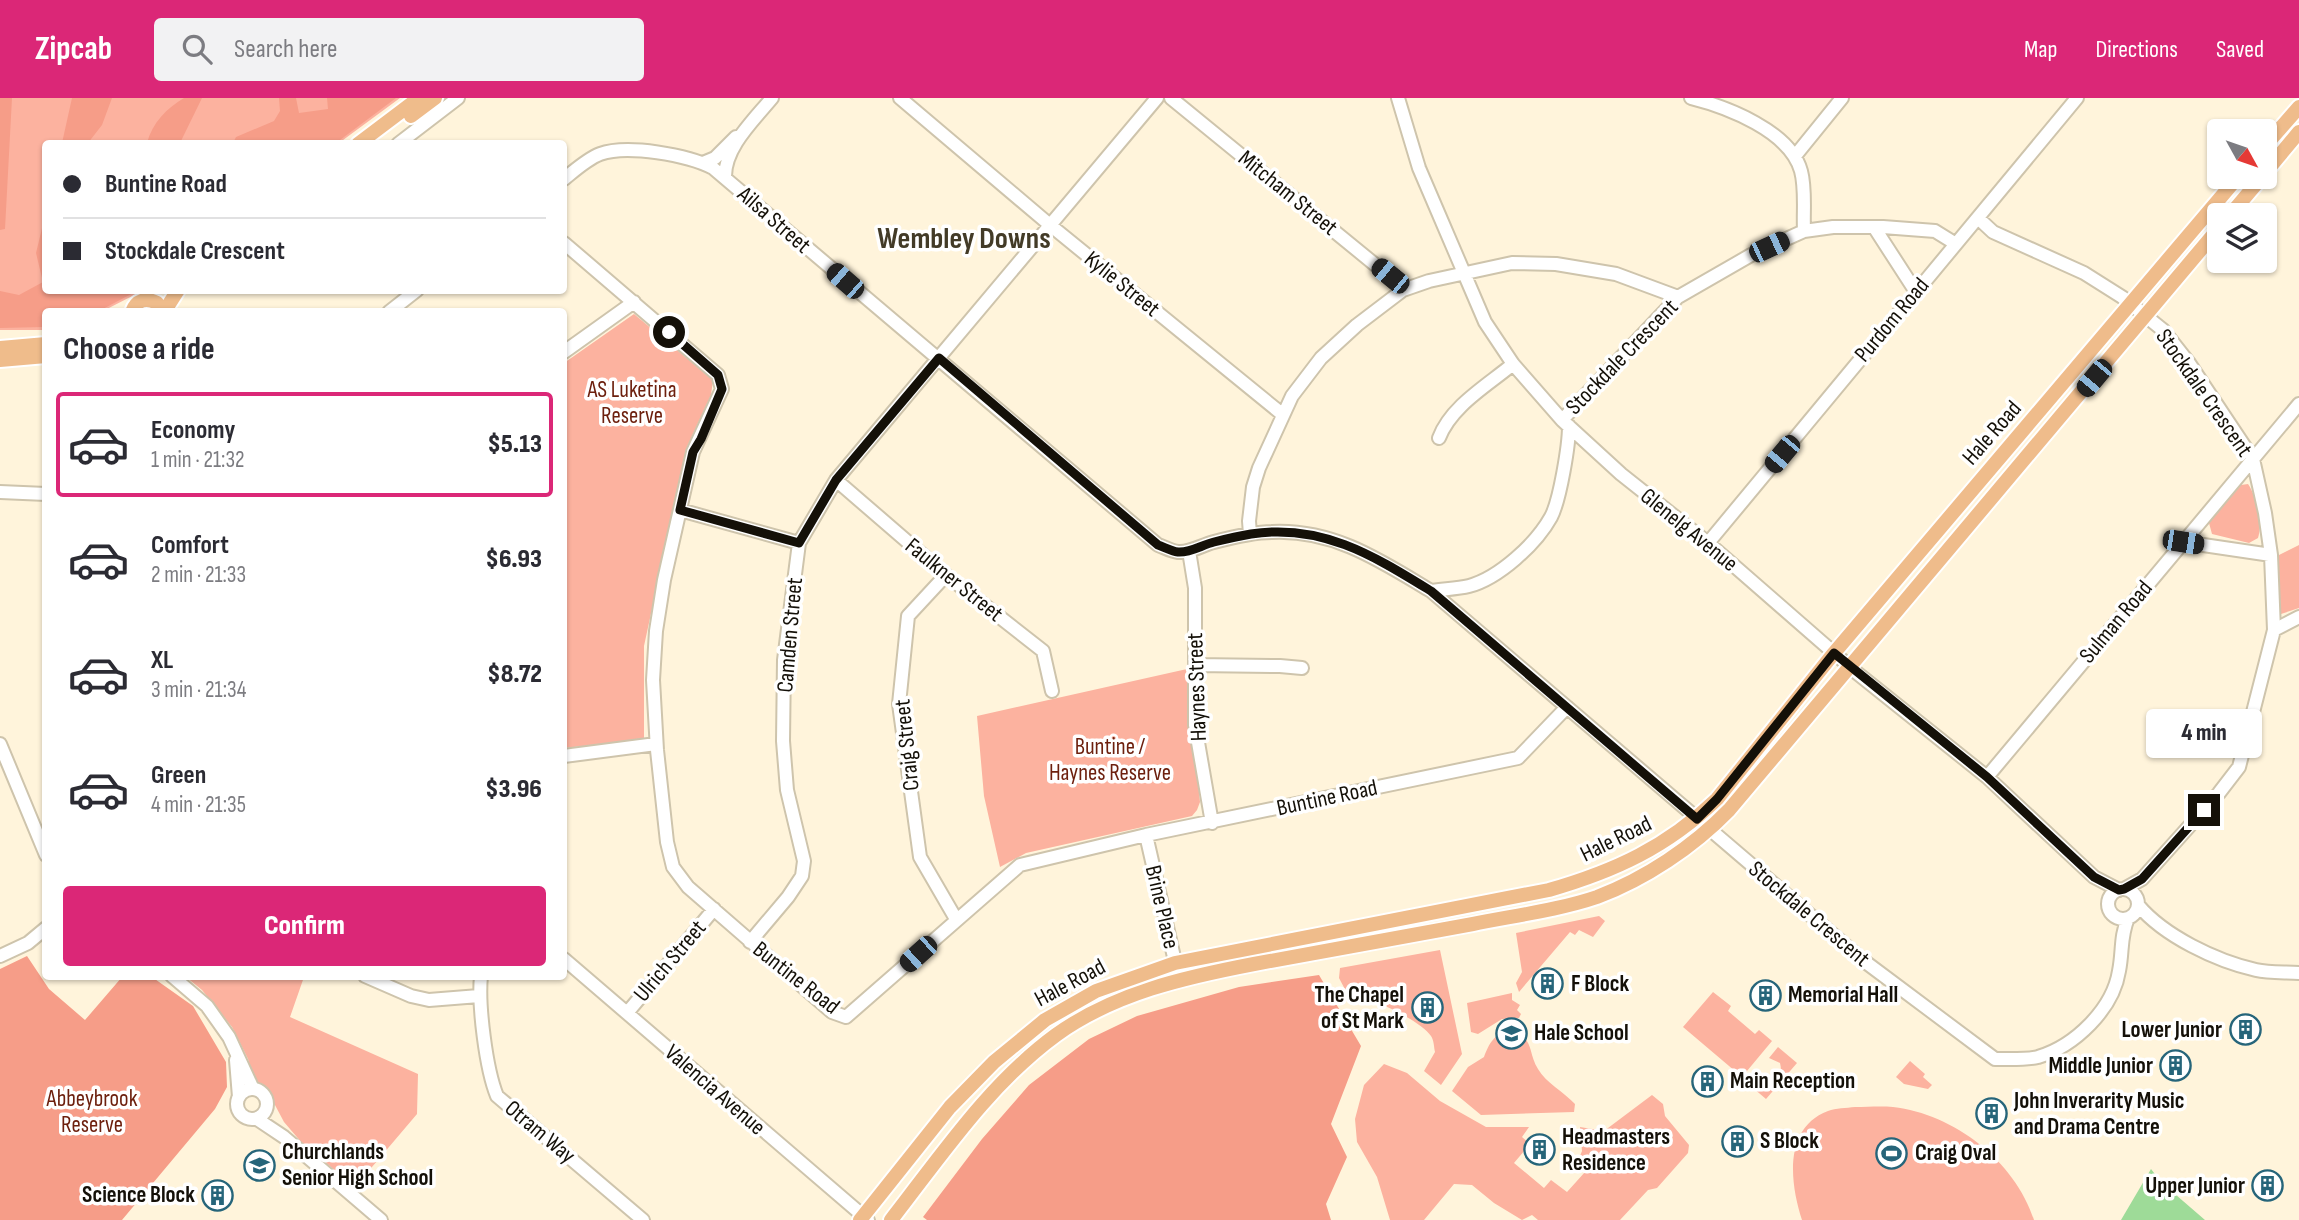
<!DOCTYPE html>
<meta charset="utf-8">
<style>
:root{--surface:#fff;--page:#f2f2f3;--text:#2b2b33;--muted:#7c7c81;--line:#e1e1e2;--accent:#db2777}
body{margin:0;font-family:"Sofia Sans Condensed",sans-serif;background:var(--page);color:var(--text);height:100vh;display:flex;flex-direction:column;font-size:26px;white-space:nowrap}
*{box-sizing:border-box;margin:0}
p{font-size:23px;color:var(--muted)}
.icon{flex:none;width:38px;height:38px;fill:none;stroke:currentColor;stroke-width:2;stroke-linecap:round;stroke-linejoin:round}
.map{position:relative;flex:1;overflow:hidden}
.drawer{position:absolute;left:42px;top:210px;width:525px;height:672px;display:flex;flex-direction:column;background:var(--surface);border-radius:7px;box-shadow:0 2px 5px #0004}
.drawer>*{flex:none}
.top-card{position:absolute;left:42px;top:42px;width:525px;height:154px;border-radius:7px;box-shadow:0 2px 5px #0004;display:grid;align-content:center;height:154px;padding:0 21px;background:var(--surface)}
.needle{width:46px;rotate:130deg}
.controls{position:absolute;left:2207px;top:21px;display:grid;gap:14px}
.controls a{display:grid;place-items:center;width:70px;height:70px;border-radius:7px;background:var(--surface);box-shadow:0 2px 5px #0004;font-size:35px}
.end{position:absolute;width:32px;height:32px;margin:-16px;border:9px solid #141008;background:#fff;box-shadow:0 0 0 4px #fff}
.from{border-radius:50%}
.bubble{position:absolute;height:49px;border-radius:7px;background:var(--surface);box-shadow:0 2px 5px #0004;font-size:23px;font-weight:800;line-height:49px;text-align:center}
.car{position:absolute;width:21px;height:42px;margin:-21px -10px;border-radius:9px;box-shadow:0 0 5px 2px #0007;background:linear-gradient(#222 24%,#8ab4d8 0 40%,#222 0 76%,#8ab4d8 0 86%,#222 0)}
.top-card b{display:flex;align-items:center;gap:24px;height:66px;font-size:26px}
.top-card b+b{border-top:2px solid var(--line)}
.top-card i{width:18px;height:18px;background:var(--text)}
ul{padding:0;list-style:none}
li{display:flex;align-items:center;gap:21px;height:105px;margin:0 14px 10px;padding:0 7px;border:4px solid transparent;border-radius:7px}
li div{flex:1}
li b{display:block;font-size:26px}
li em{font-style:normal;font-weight:800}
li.on{border-color:var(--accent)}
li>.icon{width:63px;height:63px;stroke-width:1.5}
h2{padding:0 21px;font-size:32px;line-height:84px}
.button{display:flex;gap:14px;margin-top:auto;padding:14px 21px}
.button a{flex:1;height:80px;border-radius:7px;background:var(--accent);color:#fff;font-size:28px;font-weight:800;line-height:80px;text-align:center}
header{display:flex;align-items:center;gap:42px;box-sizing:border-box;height:98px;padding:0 35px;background:var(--accent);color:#fff}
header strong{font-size:33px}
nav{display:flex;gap:38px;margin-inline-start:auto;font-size:24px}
.search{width:490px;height:63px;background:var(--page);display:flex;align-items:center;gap:18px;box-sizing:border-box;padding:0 24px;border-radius:7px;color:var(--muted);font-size:26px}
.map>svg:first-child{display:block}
</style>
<header>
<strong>Zipcab</strong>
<div class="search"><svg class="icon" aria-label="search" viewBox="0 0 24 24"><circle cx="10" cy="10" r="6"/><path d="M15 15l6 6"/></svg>Search here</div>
<nav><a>Map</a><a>Directions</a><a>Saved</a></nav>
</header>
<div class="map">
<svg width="2299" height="1122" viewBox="0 0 2299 1122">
<rect width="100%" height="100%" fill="#fff4db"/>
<path fill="#fcb29f" d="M0,0h400l-61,45 -293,1v146l96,1 -39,20 -57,1 -1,17 -2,1h-43z
M634,216l79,66 -2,15 -24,52 -43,199v94l-80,8v-385z
M2248,386c9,13 15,39 10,54l-9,5 -37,-9 -3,-11 32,-38z
M2299,447v63l-18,6 -4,-58z
M1187,571l13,133 -3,8 -5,6 -166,37 -26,14 -16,-71 -7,-80z
M1599,818l6,5 -12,16 -14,-7 -4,5 -5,-3 -51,60 -3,-9 6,-11 -6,-39z
M1440,852l22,104 -21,31 -17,-14 11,-19c-1,-4 -1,-12 -4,-16 -11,-16 -64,-41 -83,-41l-9,-17 1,-10z
M186,879h118l-14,40 128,57 -1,40 -62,73 -53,-44 -18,-21 -17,-32 -13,-10 -6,-21 -16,-32 -30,-37z
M1713,894l18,14 -3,5 27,23 4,-4 13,11 -30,36 -59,-50z
M1512,895v7l8,5 -3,5 4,4 -2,4 -17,1 -24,15 -7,-2 -4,-29z
M1510,933c25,6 17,20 28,38 8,14 26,23 37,35l-1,8 -93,3 -29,-24 16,-24 16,-10c5,-13 10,-24 26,-26z
M1778,949l19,16 -31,36 -20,-17 10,-11v4l7,8h12c6,-7 7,-12 5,-20l-11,-5z
M1910,963l15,13 -2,3 9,8 -4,4 -24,-5 -8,-7z
M1384,966l23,9 33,28 46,26h43l-7,10 8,7 -16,19 30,25 7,-8 16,12 18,-20 -8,-9 5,-12 -2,-24 24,4 48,-36 11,9 2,12 24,29 -1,8 -31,35 -9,2 -28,30h-82l-6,-5 -10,5 -28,-17 -22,-18 -18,-1 -30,36h-34l-13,-43 -20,-35 -2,-23 9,-34z
M1855,1009c12,0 26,-1 38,0 61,7 122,54 141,113h-232c-12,-37 -19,-92 26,-109 8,-3 18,-3 27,-4z"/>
<path fill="#f69d88" d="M0,0h12l-7,131 -5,1z
M72,0h40l-10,27 -14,18h-26z
M184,0h18l-22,45h-33c5,-20 20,-35 37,-45z
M279,0h17l3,15 29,-4 -1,-11h69l-60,45h-103l3,-6 38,-16 6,-10z
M45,118l1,74 91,1 -38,20 -53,1 -1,15 -45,1v-37l19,4 24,-13 -7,-29z
M27,858l22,33 36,31 37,-43h30l41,29 33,56 1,25 -12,22 -93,111h-122v-251z
M1319,877l42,71 -30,78 16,33 -21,47 5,16h-404l-4,-3 59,-78 47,-54 60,-46 48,-23 102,-29z"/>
<path fill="#9edb98" d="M2151,1071l10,13 44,38h-84z"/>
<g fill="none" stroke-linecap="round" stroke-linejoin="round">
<defs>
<path id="minor" d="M900,0l150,127 232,189
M1171,0l218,178 14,14
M1398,0l21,70 66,154 28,42 49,56 59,54 87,69 149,130 130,104 107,100 25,13
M1691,0c36,9 99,33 110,73 5,18 2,41 3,60
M398,46l60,-46
M1795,58l47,-58
M703,65l12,-5 21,-21
M725,80c-1,-30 28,-57 47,-80
M564,81c10,-8 23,-20 36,-25 27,-10 88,1 113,14l445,377c6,2 13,6 20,7 12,1 24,-7 36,-10 19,-5 39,-10 58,-10 62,-3 109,29 159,59l433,370 131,98c14,0 30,1 43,-2 37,-11 75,-48 81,-86 4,-20 1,-34 9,-53
M1978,120l15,14 91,41 38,24 41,33 26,33 64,96 12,54 6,42 3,75 -35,137 -20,26 -77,86 -18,10
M1874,129l42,65
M564,145l154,132 4,14 -29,63 -29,128 -8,51 -3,49 4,70 10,92 6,25 15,20 144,125 14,5 174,-152 126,-30 372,-77 49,-51
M389,214l28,-22
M564,254l70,-50
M1562,322l116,-123 73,-42 53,-24 29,-4h50l52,4 21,13
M1439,340c12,-32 49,-53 74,-74
M836,382l110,95 97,76 9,40
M0,394l46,2
M680,412l119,33
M1250,436l-1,-13 4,-34 6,-19 33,-72 29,-38 36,-33 46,-35 26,-9 83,-18 44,1 60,10 62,23
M2183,444l88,13
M1708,445l369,-445
M1189,453l6,37v137l17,98
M946,477l-38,41 -9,88 21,153 36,62
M1431,493c12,-2 26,-2 38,-5 30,-8 67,-42 82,-69 9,-17 18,-72 18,-91
M2274,532l25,-13
M1195,567l85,1 22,2
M0,646l46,111
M564,658l92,-12
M1987,679l312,-373
M1146,737l33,144
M2108 806a15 15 0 1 1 30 0a15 15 0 1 1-30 0Z
M2138,807c26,31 78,56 118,65 13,3 29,2 43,3
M750,844l38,-45 14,-21 2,-15 -17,-71 -4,-49 1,-81 15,-117 37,-63 321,-382
M0,858l28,-13 18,-15
M564,861l304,261
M172,878l35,30 22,31 24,52
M365,878l46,20 18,4 50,-4
M481,878c-3,29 5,93 16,120l146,124
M627,915l87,-104
M236,962l3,37
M237 1006a15 15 0 1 1 30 0a15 15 0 1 1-30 0Z
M257,1021l27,18 97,83"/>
<path id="major" d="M411,18l24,-18
M358,46l61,-46
M2264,49l35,-40
M2264,76l35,-42
M2230,117l32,-38
M132,214c4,-12 14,-15 25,-9l5,9
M164,214l14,-22
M0,250l46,-4
M0,262l46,-4
M860,1122l90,-113 44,-45 51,-42 51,-29 79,-28 374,-73c66,-19 118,-43 168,-91l117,-146 404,-476
M891,1122c50,-64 98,-136 165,-185 58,-42 130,-58 198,-71 73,-13 146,-27 219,-40 39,-8 86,-14 124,-27 48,-18 96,-50 132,-87l490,-582"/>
</defs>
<use href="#minor" stroke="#cec4ac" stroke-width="16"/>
<use href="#major" stroke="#fff" stroke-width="18"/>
<use href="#minor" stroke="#fff" stroke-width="12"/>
<use href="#major" stroke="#efbc8b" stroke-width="14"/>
</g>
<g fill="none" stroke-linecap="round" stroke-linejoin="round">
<path stroke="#141008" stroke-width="9" d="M669,234l49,43 4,14 -21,50 -8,13 -13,58 119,33 37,-63 103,-122 219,187c6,2 13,6 20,7 12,1 24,-7 36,-10 12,-3 25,-6 37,-8 71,-11 123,22 180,57l266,228 20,-20 117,-146 153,124 107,100 25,13 5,-1 18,-10 62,-69"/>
</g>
<defs>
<symbol id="building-ring" viewBox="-11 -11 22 22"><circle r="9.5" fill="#fff" stroke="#26657a" stroke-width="1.5"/><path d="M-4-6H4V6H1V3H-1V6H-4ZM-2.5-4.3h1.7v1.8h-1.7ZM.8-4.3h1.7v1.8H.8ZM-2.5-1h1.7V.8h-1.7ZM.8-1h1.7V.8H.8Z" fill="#26657a"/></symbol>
<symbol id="school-ring" viewBox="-11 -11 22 22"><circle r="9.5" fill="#fff" stroke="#26657a" stroke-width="1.5"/><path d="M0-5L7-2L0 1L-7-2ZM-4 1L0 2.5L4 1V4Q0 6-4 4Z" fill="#26657a"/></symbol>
<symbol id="stadium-ring" viewBox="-11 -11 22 22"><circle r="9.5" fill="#fff" stroke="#26657a" stroke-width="1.5"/><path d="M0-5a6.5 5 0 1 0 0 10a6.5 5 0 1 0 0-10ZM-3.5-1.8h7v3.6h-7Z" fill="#26657a"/></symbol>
</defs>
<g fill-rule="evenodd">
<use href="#building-ring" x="1530" y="868" width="35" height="35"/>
<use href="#building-ring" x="1748" y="880" width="35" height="35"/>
<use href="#building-ring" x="1410" y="892" width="35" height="35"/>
<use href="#building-ring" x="2228" y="914" width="35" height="35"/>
<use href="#school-ring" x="1494" y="918" width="35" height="35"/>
<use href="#building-ring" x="2158" y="950" width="35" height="35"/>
<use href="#building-ring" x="1690" y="966" width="35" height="35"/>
<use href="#building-ring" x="1974" y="998" width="35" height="35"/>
<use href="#building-ring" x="1720" y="1026" width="35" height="35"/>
<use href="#building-ring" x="1522" y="1034" width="35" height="35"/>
<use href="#stadium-ring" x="1874" y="1038" width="35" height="35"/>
<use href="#school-ring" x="242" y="1050" width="35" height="35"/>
<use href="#building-ring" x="2250" y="1070" width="35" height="35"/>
<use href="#building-ring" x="200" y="1080" width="35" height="35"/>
</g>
<g text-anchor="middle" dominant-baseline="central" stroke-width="7" stroke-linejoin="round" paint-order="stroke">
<g font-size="23" fill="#141008" stroke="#fff">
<text transform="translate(1288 95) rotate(39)">Mitcham Street</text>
<text transform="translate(774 122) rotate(41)">Ailsa Street</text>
<text transform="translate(1122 186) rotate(39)">Kylie Street</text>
<text transform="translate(1892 222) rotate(-50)">Purdom Road</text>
<text transform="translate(1622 259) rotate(-46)">Stockdale Crescent</text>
<text transform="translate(2204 295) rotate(55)">Stockdale Crescent</text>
<text transform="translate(1992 335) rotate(-49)">Hale Road</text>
<text transform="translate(1689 432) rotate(39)">Glenelg Avenue</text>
<text transform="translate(954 482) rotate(39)">Faulkner Street</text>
<text transform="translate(2116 524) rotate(-50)">Sulman Road</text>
<text transform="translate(790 537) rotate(-85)">Camden Street</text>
<text transform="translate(1197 589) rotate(-92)">Haynes Street</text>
<text transform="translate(907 647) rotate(-96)">Craig Street</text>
<text transform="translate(1327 700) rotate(-12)">Buntine Road</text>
<text transform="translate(1616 741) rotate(-26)">Hale Road</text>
<text transform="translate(1162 809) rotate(77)">Brine Place</text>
<text transform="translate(1809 816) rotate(40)">Stockdale Crescent</text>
<text transform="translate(670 863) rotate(-50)">Ulrich Street</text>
<text transform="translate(796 880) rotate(38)">Buntine Road</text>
<text transform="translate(1070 885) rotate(-28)">Hale Road</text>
<text transform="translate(715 992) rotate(41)">Valencia Avenue</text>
<text transform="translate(540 1034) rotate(40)">Otram Way</text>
</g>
<g font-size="23" fill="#6d200e" stroke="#fff">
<text x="632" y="292">AS Luketina<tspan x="632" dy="26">Reserve</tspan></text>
<text x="1110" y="649">Buntine /<tspan x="1110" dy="26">Haynes Reserve</tspan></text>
<text x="92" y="1001">Abbeybrook<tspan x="92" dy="26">Reserve</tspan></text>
</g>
<g font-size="23" font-weight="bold" fill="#141008" stroke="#fff" text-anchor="start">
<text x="1571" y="886">F Block</text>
<text x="1404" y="897" text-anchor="end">The Chapel<tspan x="1404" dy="26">of St Mark</tspan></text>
<text x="1788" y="897">Memorial Hall</text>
<text x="2222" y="932" text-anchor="end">Lower Junior</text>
<text x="1534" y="935">Hale School</text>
<text x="2153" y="968" text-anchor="end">Middle Junior</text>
<text x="1730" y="983">Main Reception</text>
<text x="2014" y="1003">John Inverarity Music<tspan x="2014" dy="26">and Drama Centre</tspan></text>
<text x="1562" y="1039">Headmasters<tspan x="1562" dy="26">Residence</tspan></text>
<text x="1760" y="1043">S Block</text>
<text x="282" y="1054">Churchlands<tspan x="282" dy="26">Senior High School</tspan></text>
<text x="1915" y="1055">Craig Oval</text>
<text x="2245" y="1088" text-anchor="end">Upper Junior</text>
<text x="195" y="1097" text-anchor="end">Science Block</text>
</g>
<g font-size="30" font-weight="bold" fill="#433b27" stroke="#fff">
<text x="964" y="141">Wembley Downs</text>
</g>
</g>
</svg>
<div class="controls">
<a><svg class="needle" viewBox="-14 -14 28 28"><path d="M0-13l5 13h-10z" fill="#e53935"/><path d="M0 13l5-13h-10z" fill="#7c7c81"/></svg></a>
<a><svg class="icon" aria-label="layers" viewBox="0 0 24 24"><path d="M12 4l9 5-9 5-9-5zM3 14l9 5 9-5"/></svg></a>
</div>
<i class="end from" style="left:669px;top:234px"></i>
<i class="end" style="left:2204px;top:712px"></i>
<div class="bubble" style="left:2146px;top:611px;width:116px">4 min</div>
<i class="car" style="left:1769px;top:149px;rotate:65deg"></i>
<i class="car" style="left:1390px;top:178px;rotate:309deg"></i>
<i class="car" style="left:845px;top:183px;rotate:311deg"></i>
<i class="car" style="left:2094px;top:280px;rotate:220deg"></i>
<i class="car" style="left:1782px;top:356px;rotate:220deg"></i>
<i class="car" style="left:2183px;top:444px;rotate:99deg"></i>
<i class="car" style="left:918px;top:856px;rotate:228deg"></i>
<div class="top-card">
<b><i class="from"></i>Buntine Road</b>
<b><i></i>Stockdale Crescent</b>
</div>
<section class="drawer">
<h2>Choose a ride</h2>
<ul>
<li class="on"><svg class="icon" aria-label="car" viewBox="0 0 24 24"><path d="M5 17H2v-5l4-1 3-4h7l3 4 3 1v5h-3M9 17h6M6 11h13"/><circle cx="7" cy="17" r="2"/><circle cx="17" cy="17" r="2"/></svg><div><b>Economy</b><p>1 min · 21:32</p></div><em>$5.13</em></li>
<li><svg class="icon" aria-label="car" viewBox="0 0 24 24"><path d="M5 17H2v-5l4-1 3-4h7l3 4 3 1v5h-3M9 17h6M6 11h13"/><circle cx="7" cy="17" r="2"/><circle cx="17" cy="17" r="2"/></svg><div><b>Comfort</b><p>2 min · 21:33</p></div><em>$6.93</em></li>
<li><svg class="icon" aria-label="car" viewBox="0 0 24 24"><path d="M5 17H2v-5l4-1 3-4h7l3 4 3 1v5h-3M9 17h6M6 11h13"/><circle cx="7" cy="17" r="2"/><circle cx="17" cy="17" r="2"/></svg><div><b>XL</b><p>3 min · 21:34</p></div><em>$8.72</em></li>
<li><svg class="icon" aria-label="car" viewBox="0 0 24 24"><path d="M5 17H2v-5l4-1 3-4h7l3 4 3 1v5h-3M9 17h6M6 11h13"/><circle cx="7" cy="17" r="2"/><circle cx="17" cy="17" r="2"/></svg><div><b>Green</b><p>4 min · 21:35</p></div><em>$3.96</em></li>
</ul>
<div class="button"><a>Confirm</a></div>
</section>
</div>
